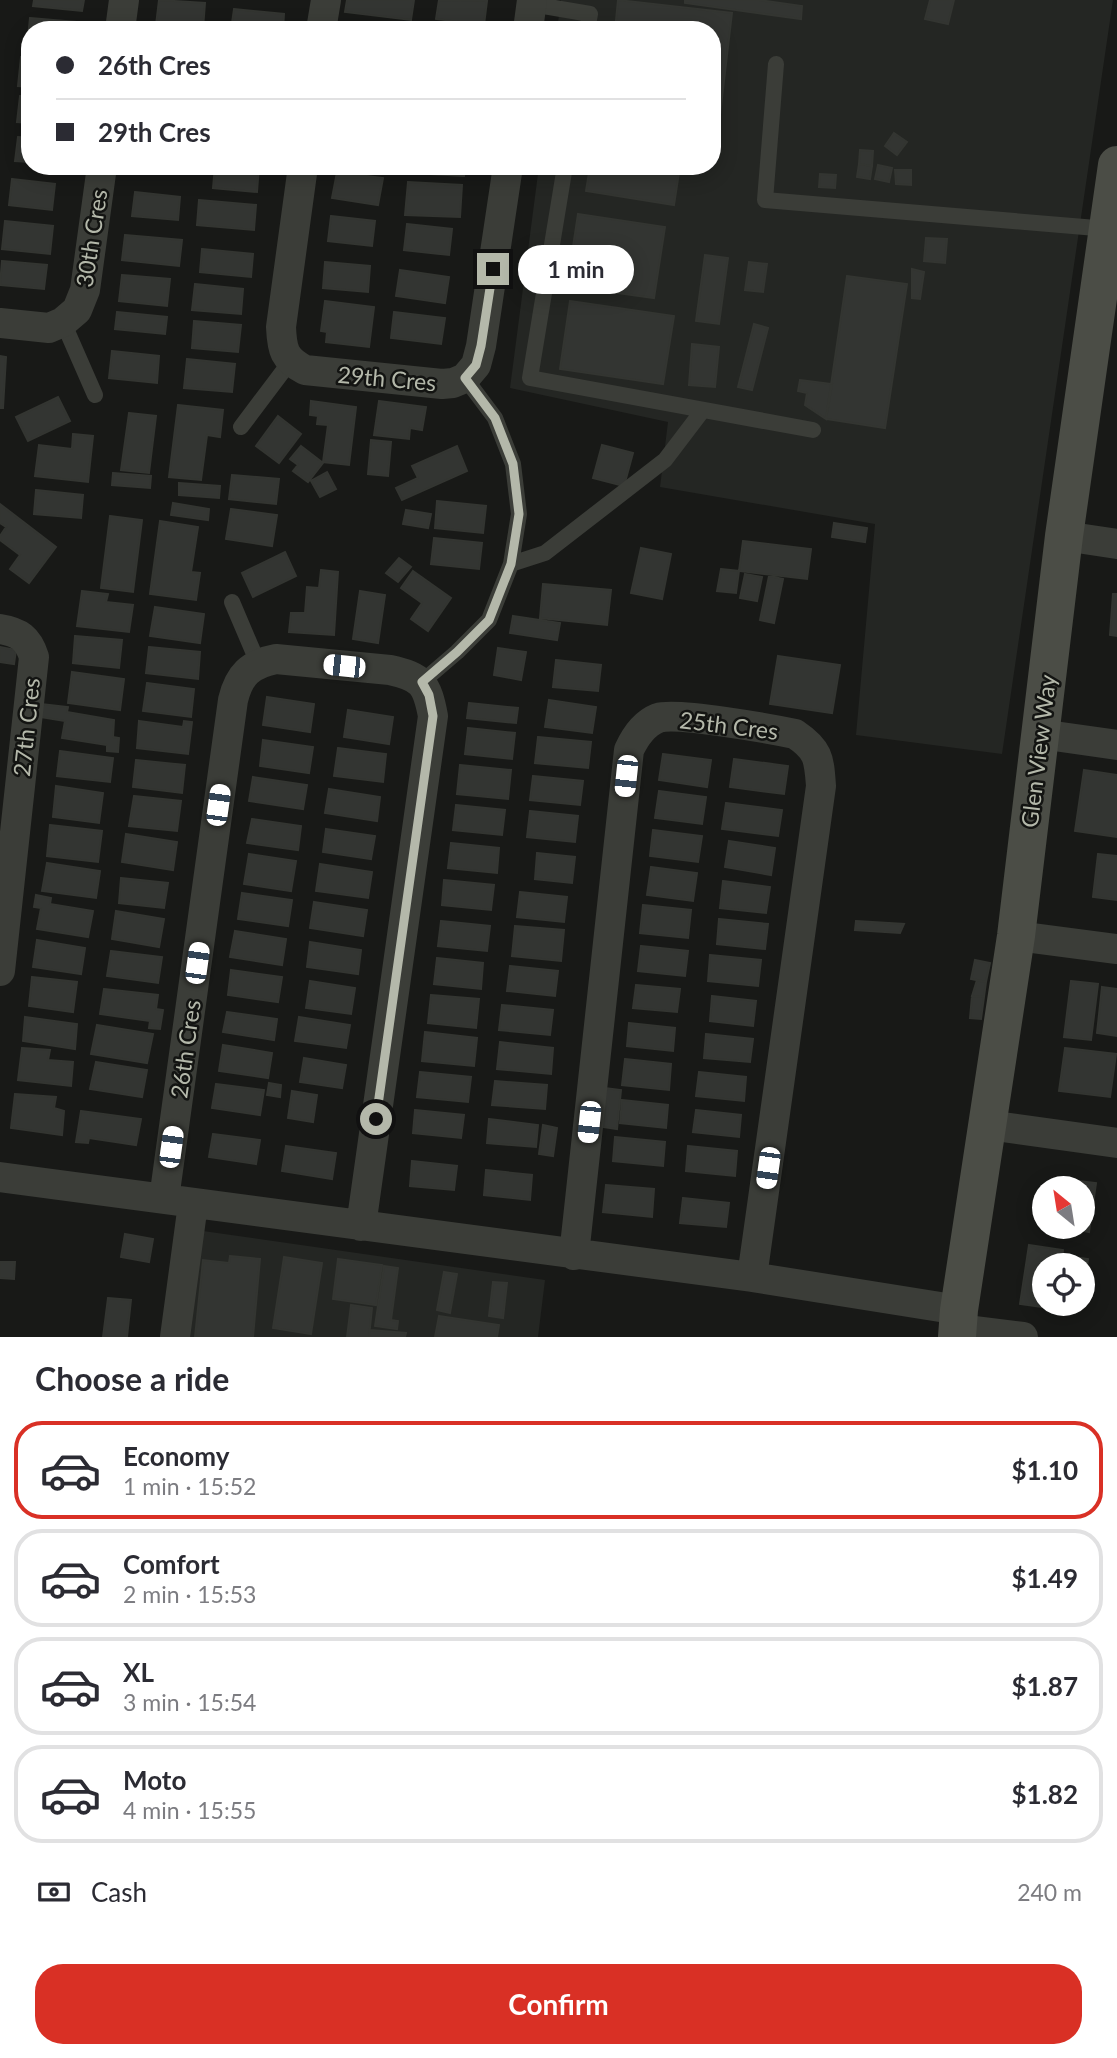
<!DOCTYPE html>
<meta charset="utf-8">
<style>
:root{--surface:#fff;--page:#f2f2f3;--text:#2b2b33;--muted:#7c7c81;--line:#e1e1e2;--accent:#d93025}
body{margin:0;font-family:Lato,sans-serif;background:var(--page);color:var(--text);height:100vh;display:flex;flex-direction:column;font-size:26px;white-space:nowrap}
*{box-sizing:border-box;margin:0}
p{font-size:23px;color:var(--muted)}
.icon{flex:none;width:38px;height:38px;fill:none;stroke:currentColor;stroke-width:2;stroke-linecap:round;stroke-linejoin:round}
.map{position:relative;height:1337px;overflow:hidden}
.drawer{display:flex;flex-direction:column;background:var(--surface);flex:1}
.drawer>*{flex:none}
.banner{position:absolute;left:21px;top:21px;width:700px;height:154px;border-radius:28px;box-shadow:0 4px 18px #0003;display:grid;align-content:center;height:154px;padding:0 35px;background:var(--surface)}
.needle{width:46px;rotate:330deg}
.controls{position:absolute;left:1032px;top:1176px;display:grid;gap:14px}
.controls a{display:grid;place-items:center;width:63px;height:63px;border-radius:50%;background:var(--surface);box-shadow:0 4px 18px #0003;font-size:35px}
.end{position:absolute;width:32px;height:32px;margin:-16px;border:9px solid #b4b8aa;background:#111;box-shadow:0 0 0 4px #111}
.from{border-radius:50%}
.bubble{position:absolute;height:49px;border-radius:24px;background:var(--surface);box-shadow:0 4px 18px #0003;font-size:23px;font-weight:700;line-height:49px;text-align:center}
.car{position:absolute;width:21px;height:42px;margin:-21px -10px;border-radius:9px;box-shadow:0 0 5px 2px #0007;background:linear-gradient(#fff 24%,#345 0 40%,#fff 0 76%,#345 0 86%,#fff 0)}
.banner b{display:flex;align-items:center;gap:24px;height:66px;font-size:26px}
.banner b+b{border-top:2px solid var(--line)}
.banner i{width:18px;height:18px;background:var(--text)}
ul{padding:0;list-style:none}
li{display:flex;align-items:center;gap:21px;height:98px;margin:0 14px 10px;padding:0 21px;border:4px solid var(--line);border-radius:28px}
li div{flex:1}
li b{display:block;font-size:26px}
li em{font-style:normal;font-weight:700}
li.on{border-color:var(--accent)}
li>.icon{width:63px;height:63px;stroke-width:1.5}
h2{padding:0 35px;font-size:32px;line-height:84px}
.pay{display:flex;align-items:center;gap:18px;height:77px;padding:0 35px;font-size:26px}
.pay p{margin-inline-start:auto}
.primary-button{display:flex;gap:14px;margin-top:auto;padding:14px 35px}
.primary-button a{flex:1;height:80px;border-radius:28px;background:var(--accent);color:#fff;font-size:28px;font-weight:700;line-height:80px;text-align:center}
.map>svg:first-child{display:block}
</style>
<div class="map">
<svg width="1117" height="1337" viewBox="0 0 1117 1337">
<rect width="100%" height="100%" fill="#181917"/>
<path fill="#242623" d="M561,0h552l-111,754 -146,-19 19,-211 -215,-37 8,-65 -158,-34 29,-222h173v-136h-155z
M196,1230l349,50 -7,57h-352z"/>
<path fill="#333532" stroke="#333531" stroke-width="2" d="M34,0h50l-2,11 -49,-5z
M159,0l46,3 -2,26 -47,-4z
M347,0h67l-3,20 -66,-8z
M439,0l48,1 -3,24 -48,-6z
M618,0l114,13 -12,102h-8v-85h-97z
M685,0h74l43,6 -1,13 -116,-16z
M930,0h24l-6,24 -23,-5z
M234,9l50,5 -1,16h-52z
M30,18l46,4 -1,8h-45v16h-3z
M362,22l48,6v2h-49z
M21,57l9,1v29l-12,-1z
M20,96l10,1v26l-13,-1z
M894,133l13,9 -10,13 -12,-9z
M18,137l12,1v24l-15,-1z
M860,150l13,1 -1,15 -13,-2z
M859,164l13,2 -2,13 -13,-2z
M878,165l14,3 -3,14 -14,-3z
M215,166h44l-2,26 -44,-4z
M413,166h53l-2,10 -51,-3z
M590,166h90l-6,39 -88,-14z
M895,170h16v15l-15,-1z
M337,172l46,6 -5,27 -46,-7z
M820,174l16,1 -1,13 -16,-1z
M12,179l43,5 -3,26 -43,-5z
M408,182l54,3 -2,32 -55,-2z
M135,192l45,5 -2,23 -46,-4z
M199,200l57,5 -2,25 -57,-5z
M578,214l87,13 -11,71 -87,-12z
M331,216l44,5 -3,25 -44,-5z
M5,221l48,5 -3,28 -48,-5z
M407,224l45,5 -3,26 -45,-5z
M125,235l57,5 -3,26 -57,-6z
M926,238l21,1 -2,24 -21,-2z
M202,249l51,5 -2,23 -51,-5z
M705,255l23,3 -9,66 -23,-3z
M2,261l45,4 -3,24 -44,-4z
M325,262l45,4 -2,26 -45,-4z
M749,262l18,2 -4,28 -18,-2z
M912,269l12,3 -4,27 -8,-1z
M400,270l49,7 -4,26 -49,-7z
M122,275l48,4 -3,27 -48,-5z
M847,276l60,8 -22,144 -59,-9z
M195,284l48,5 -2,25 -49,-4z
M325,301l49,6 -5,40 -43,-5 1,-10 -6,-1z
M570,301l104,15 -11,68 -103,-15z
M117,312l50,5 -2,17 -50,-5z
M394,312l51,6 -4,26 -50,-6z
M194,321l47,4 -3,27 -46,-4z
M754,324l14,4 -16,62 -14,-3z
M692,344l27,3 -4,40 -26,-2z
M112,351l47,5 -2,27 -48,-5z
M0,356l6,1 -3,51h-3z
M187,359l48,5 -3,28 -48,-4z
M800,380l32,4 -6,35 -21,-14 2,-12 -9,-2z
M58,397l12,24 -42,20 -12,-24z
M311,401l45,6 -7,58 -26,-3 5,-37 -11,-1 1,-8 -8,-1z
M379,401l47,6 -4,23 -12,-2 -1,11 -35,-4z
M178,405l45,5 -3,27 -13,-2 -6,45 -32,-3z
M129,413l27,3 -7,57 -28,-3z
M278,416l23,18 -22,29 -23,-17z
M73,434l20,2 -5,46 -53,-6 4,-31 33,4z
M371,440l20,2 -3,34 -20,-2z
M602,445l31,8 -9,33 -31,-8z
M301,446l22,17 -15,19 -15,-11 5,-6 -8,-6z
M457,446l10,25 -65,29 -6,-12 22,-10 -6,-12z
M327,472l9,17 -16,8 -9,-16z
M113,473l38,3 -1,12 -38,-3z
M232,475l47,4 -3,25 -47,-5z
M179,483l41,3 -1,12 -40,-3z
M36,490l47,5 -2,23 -47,-4z
M437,501l49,5 -3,27 -48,-5z
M173,503l36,6 -1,11 -37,-5z
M0,504l56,43 -27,36 -19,-14 10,-14 -20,-15v-4l6,-9 -6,-4z
M231,509l46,6 -5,31 -46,-7z
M406,510l25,4 -3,14 -25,-4z
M110,516l32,4 -9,72 -32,-4z
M160,521l38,6 -7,45 9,1 -4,27 -46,-6z
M834,523l33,5 -2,14 -33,-5z
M434,538l48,5 -3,26 -48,-5z
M743,541l68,8 -4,30 -68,-8z
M641,548l30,6 -9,45 -31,-6z
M285,552l11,24 -43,21 -11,-24z
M399,558l12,9 -13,15 -12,-9z
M721,569l18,2 -3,22 -19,-2z
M321,570l17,2 -4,63 -45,-3 2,-19h14l2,-26 12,1z
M413,571l38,27 -23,33 -17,-12 11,-16 -21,-15z
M745,574l17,3 -5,24 -17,-3z
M769,576l14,3 -9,44 -14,-3z
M543,584l68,6 -4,35 -67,-7z
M82,591l26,3 -2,8 27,3 -4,27 -52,-6z
M360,591l25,4 -7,48 -25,-4z
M1113,594h4v42l-7,-1z
M155,607l49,7 -4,29 -50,-7z
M513,616l47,7 -3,17 -47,-7z
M75,636l47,4 -3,28 -46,-5z
M0,647l16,3 -2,14 -14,-2z
M149,647l51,5 -2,27 -52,-6z
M498,648l28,4 -5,28 -27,-5z
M778,656l62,9 -8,48 -62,-9z
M556,660l45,5 -3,26 -45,-4z
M72,672l52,7 -4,31 -52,-7z
M147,683l47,6 -3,28 -48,-6z
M267,697l47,7 -4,28 -47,-7z
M549,700l47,7 -4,26 -47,-6z
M469,703l49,5 -2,15 -49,-5z
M41,704l27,3 -1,5 47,8 -1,17 6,1 -1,14 -11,-1v-6l-45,-7 3,-17 -25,-4z
M348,710l45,7 -4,27 -45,-7z
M139,721l44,6 1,-6 8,1 -4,32 -51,-6z
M468,728l47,5 -3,26 -47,-5z
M538,737l53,5 -3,26 -53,-5z
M263,740l50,7 -4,26 -49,-7z
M338,748l48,6 -3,28 -49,-6z
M60,751l53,7 -3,24 -53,-6z
M663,754l48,6 -4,27 -48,-7z
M734,759l54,7 -4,28 -54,-7z
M136,760l49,5 -3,28 -49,-6z
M460,765l51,5 -3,29 -51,-5z
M1084,770l33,5v62l-42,-6z
M533,776l50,5 -3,24 -50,-5z
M253,777l54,8 -4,24 -54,-8z
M56,786l47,7 -4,30 -46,-6z
M329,789l51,8 -3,24 -52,-8z
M659,791l47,6 -4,27 -47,-6z
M134,796l47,5 -4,30 -48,-5z
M726,803l56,7 -4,26 -56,-7z
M456,805l49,5 -3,25 -49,-5z
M530,811l48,5 -3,26 -48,-5z
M252,819l49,7 -3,24 -51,-7z
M50,825l52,6 -4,31 -51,-6z
M326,829l49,7 -4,23 -48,-7z
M653,830l49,6 -4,26 -48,-6z
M126,834l51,8 -4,28 -51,-8z
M729,841l46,7 -4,27 -46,-8z
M451,843l48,5 -2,25 -49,-5z
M537,853l38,4 -3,26 -37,-4z
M249,854l47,7 -5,30 -47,-7z
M1098,854l19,2v44l-24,-3z
M47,863l53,8 -4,27 -54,-7z
M320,864l52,8 -4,26 -52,-7z
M651,867l46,6 -4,28 -46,-6z
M121,878l47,5 -4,25 -45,-5z
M444,880l50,5 -3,25 -49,-5z
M723,881l47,6 -4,26 -46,-5z
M520,892l47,5 -3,25 -47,-5z
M242,893l50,7 -4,26 -50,-7z
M36,895l15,3 -1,6 43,7 -5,26 -51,-8 4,-21 -7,-1z
M314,902l53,8 -4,26 -53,-8z
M643,905l48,5 -3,28 -48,-5z
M116,911l48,8 -5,28 -47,-8z
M719,919l49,5 -3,25 -48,-5z
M441,921l49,5 -3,25 -49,-5z
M856,921l48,3 -4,9 -45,-3z
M515,926l49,4 -3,31 -49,-5z
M235,931l51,8 -4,26 -52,-8z
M37,940l48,8 -4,26 -48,-7z
M310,942l51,8 -3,24 -51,-7z
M641,946l47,5 -3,25 -47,-5z
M111,951l51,6 -4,26 -51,-7z
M710,955l51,5 -3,26 -50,-5z
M437,958l46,5 -2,26 -47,-5z
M975,960l15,3 -4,19 -15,-3z
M510,966l48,5 -3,25 -48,-5z
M231,970l51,7 -4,25 -50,-7z
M32,977l45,5 -4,30 -44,-6z
M977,980l9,2 -2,15 -12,-1z
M310,981l45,7 -4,26 -45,-6z
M1071,981l27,3 -7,56 -27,-3z
M636,985l44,4 -3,23 -44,-4z
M1102,987l15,2v47l-20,-3z
M104,989l54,6 -2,14 7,1 -3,19 -11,-1 1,-7 -50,-7z
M431,995l48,4 -3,29 -48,-5z
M712,996l44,5 -3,25 -43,-5z
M972,996l12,1 -3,22 -11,-1z
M502,1005l51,5 -3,25 -51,-5z
M227,1012l50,7 -3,21 -51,-8z
M25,1017l52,7 -2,25 -52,-8z
M299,1017l51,8 -4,23 -51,-7z
M629,1023l46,5 -2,23 -46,-5z
M97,1025l56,9 -6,29 -56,-9z
M425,1032l52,6 -3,28 -52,-5z
M706,1034l47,5 -3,23 -46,-4z
M500,1042l53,6 -2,26 -54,-5z
M223,1045l49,8 -4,25 -49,-7z
M22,1048l28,2 -2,10 25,2 -2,24 -53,-6z
M1065,1048l51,6 -6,43 -51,-6z
M304,1058l42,7 -4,23 -42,-6z
M625,1059l46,5 -2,26 -47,-5z
M96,1062l51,8 -5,27 -52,-8z
M420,1072l51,5 -3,25 -51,-5z
M699,1072l47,5 -2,24 -48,-5z
M495,1081l52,4 -2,24 -53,-4z
M269,1083l12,2 -1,12 -13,-2z
M216,1084l48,6 -4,25 -48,-7z
M597,1087l24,3 -4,39 -14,-2 3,-27 -10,-1z
M292,1091l25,4 -4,27 -25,-4z
M15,1094l41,3 -2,11 10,3 -2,24 -51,-7z
M622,1100l46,5 -2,23 -46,-5z
M415,1110l49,5 -3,23 -48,-5z
M696,1110l45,5 -2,22 -46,-5z
M81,1111l60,8 -5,26 -47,-7 -1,5 -12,-1z
M489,1119l49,6 -2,22 -49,-4z
M543,1125l14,3 -4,28 -14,-2z
M213,1134l47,6 -4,24 -47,-7z
M615,1137l50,5 -2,24 -50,-5z
M286,1146l50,7 -4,26 -50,-8z
M688,1146l49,5 -2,25 -49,-5z
M412,1161l45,5 -3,24 -44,-4z
M486,1170l46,5 -2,25 -46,-5z
M1054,1178l42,5 -7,49 -10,-2 1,-3h3v-39h-30z
M606,1185l48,4 -2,28 -49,-5z
M683,1198l46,5 -3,24 -46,-4z
M125,1234l28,5 -4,23 -28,-5z
M1029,1245l34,5 -2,15h-16v39h11l-1,5 -35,-5z
M230,1256l30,3 -7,78h-58l8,-77 26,3z
M1067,1256l21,3 -5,35v-29h-17z
M284,1257l38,6 -11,71 -38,-6z
M338,1259l44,6 -6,40 -43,-6z
M0,1262h15l-1,17 -14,-1z
M384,1266l14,2 -7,52 7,1 -1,8 -22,-3z
M444,1272l13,2 -7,39 -13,-3z
M493,1282l14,1 -4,35 -14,-2z
M108,1298l23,2 -4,37h-24z
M351,1305l21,3 -3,29h-22z
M439,1316l60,9 -2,12h-62z
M370,1330l36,3 -1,4h-36z"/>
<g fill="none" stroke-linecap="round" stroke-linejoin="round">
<path stroke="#3b3d38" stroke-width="16" d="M532,4l58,10 -3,16
M776,64l-11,136 343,29
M565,166l-35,212 283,52
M63,322l32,73
M241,427l49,-65
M511,564l34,-11 120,-93 38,-50
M232,602l26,61
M422,682l35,-30 32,-32 22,-56 8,-50 -6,-50 -18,-46 -30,-40"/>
<path stroke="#3b3d38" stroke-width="30" d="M120,30l4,-30
M321,30l5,-30
M528,30l4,-30
M303,166l-22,161c1,23 3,32 24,43l137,14 11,-1 12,-5 11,-13 5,-19 27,-180
M0,323l49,5 14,-6 14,-12 8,-20 17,-124
M1064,536l53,8
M0,629c19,3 28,9 34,28l-34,314
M1040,734l77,11
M1016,936l101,13
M988,1125l129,18
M0,1177l752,100 207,33
M164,1199l69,-499c6,-25 17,-36 43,-41l114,11c32,7 37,14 43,46l-72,510
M574,1255l55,-505c6,-13 14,-26 29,-32 19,-6 113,11 137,16 24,16 24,25 26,52l-69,491
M958,1329l65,8
M175,1337l18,-133"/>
<path stroke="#4b4d46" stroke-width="38" d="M957,1337l2,-27 57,-374 48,-400 53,-371"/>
</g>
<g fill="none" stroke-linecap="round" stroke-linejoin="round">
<path stroke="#b4b8aa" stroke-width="9" d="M376,1119l57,-403 -4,-21 -7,-13 35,-30 32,-32 22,-56 8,-50 -6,-50 -18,-46 -30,-40 11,-13 5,-19 12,-77"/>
</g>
<g text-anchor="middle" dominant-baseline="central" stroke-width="5" stroke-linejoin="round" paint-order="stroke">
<g font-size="23" fill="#b4b8aa" stroke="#131412">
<text transform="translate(91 238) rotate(-81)">30th Cres</text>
<text transform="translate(387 378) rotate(5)">29th Cres</text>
<text transform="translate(729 725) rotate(7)">25th Cres</text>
<text transform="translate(26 727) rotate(-84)">27th Cres</text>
<text transform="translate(1038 751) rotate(-83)">Glen View Way</text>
<text transform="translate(185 1049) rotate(-82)">26th Cres</text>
</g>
</g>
</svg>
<div class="controls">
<a><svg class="needle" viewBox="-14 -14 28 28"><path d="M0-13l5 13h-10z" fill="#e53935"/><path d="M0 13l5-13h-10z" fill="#7c7c81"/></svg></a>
<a><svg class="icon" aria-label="locate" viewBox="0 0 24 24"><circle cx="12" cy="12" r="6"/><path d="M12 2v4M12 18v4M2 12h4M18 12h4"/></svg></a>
</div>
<i class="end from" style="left:376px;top:1119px"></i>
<i class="end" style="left:493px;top:269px"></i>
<div class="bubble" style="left:518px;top:245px;width:116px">1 min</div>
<i class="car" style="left:344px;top:666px;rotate:276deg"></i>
<i class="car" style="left:626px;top:776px;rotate:186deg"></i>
<i class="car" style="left:218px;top:805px;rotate:8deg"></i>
<i class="car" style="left:197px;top:963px;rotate:8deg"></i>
<i class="car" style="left:589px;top:1122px;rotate:186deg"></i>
<i class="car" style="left:171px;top:1147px;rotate:8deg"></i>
<i class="car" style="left:768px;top:1168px;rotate:188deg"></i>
<div class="banner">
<b><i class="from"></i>26th Cres</b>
<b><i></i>29th Cres</b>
</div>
</div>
<section class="drawer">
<h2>Choose a ride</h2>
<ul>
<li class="on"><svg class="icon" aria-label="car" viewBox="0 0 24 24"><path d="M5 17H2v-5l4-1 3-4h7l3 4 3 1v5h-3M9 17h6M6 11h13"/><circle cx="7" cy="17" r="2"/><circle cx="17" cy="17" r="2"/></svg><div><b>Economy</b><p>1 min · 15:52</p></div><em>$1.10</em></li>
<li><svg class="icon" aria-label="car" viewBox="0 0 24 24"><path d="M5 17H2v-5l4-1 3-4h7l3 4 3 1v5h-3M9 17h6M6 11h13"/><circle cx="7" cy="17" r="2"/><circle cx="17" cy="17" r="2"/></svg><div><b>Comfort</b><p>2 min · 15:53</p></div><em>$1.49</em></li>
<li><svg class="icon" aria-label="car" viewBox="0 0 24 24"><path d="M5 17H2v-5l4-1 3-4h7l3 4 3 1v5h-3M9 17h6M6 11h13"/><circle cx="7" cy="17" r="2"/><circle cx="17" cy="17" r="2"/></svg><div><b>XL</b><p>3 min · 15:54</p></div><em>$1.87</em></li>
<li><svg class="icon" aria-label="car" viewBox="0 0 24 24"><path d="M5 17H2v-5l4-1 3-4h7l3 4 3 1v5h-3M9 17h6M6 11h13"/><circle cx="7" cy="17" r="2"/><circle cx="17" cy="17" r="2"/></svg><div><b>Moto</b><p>4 min · 15:55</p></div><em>$1.82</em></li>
</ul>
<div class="pay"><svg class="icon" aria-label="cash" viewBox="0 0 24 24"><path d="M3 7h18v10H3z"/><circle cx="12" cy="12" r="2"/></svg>Cash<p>240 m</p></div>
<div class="primary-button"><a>Confirm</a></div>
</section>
